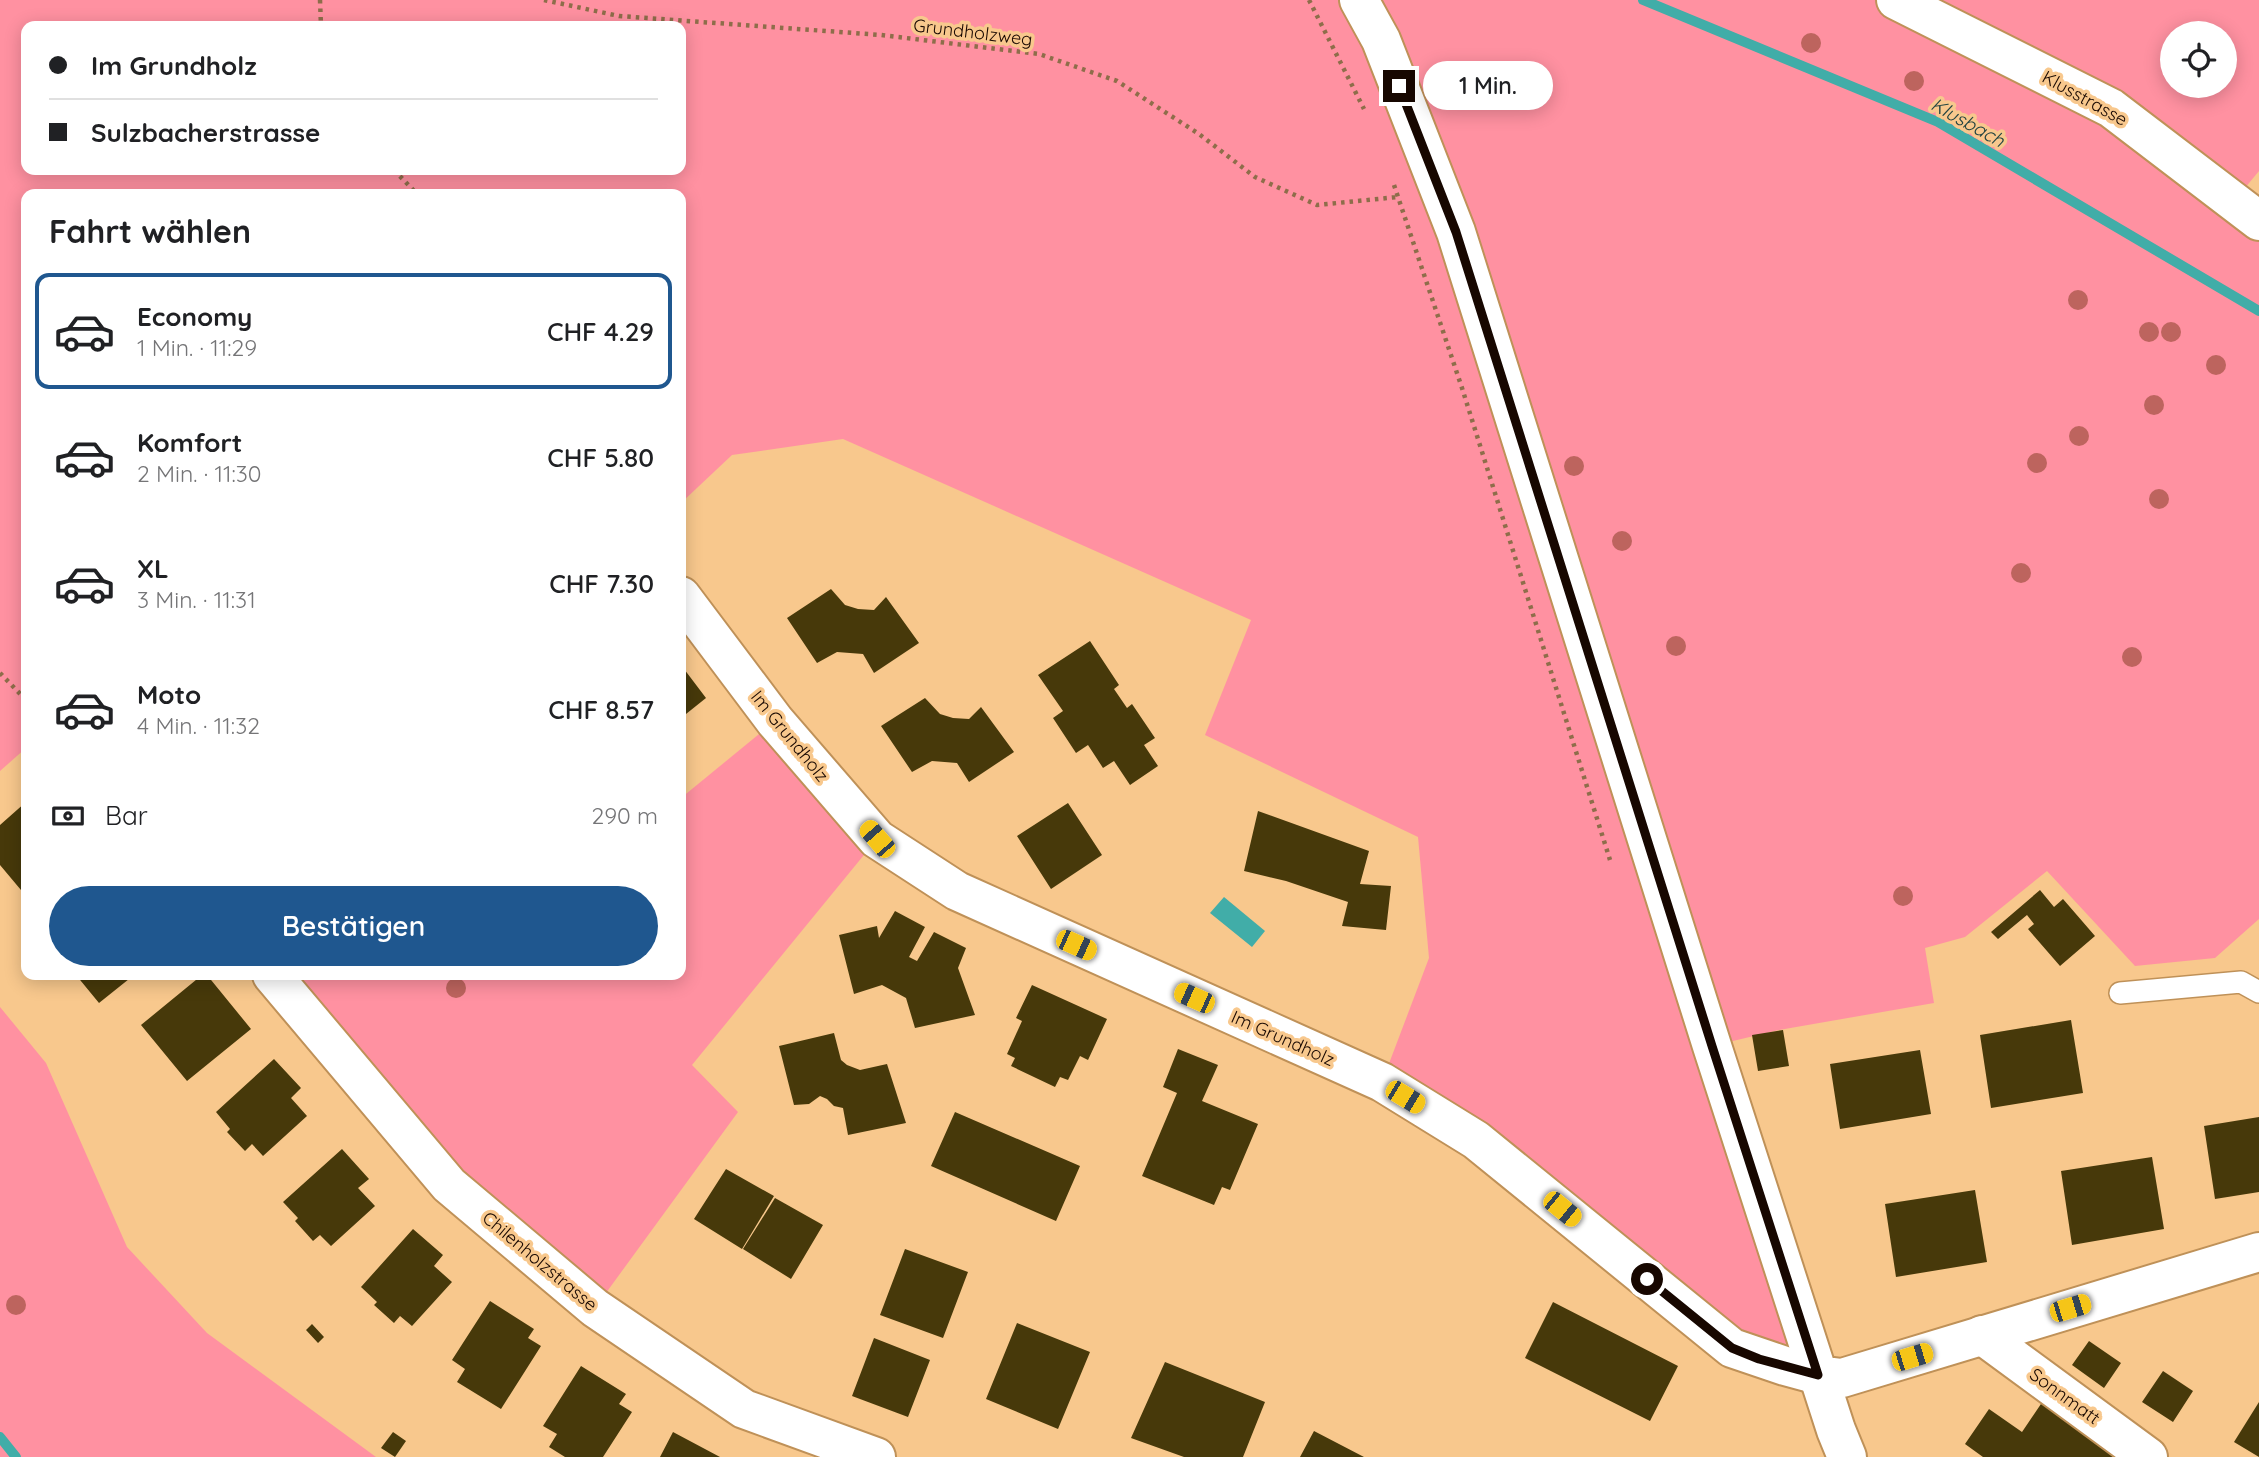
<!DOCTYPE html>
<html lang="de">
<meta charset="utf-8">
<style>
:root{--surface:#fff;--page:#f6f6f6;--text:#202124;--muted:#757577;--line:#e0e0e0;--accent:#1f578f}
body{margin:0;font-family:Quicksand,sans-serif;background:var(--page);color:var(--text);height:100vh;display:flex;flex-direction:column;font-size:26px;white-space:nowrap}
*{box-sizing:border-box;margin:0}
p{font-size:23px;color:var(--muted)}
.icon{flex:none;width:38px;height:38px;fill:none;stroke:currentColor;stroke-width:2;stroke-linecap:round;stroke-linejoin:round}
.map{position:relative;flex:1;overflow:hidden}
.side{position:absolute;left:21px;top:189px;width:665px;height:791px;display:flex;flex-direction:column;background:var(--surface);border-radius:14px;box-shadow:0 4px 18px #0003}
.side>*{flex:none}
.top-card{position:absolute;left:21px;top:21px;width:665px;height:154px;border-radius:14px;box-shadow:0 4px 18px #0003;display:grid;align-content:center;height:154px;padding:0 28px;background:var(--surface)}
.buttons{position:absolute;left:2160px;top:21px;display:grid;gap:14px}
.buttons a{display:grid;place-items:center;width:77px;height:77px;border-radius:50%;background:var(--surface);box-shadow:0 4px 18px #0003;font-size:35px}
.end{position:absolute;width:32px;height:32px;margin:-16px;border:9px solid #170700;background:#fff;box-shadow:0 0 0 4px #fff}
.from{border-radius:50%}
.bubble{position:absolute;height:49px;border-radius:24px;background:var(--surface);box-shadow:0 4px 18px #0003;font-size:23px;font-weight:600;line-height:49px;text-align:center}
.car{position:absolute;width:21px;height:42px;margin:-21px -10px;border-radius:9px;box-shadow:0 0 5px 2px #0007;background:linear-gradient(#f5c518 24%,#345 0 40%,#f5c518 0 76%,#345 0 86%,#f5c518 0)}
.top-card b{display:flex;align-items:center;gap:24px;height:66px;font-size:26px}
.top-card b+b{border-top:2px solid var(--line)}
.top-card i{width:18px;height:18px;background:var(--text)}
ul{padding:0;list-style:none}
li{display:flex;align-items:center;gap:21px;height:116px;margin:0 14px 10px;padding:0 14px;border:4px solid transparent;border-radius:14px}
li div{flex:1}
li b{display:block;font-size:26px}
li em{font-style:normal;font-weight:600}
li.current{border-color:var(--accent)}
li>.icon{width:63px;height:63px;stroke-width:1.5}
h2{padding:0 28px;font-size:32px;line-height:84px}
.pay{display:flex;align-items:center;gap:18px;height:77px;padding:0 28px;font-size:26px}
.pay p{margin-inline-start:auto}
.action{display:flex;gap:14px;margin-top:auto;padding:14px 28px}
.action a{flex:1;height:80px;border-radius:42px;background:var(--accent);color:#fff;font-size:28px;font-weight:600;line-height:80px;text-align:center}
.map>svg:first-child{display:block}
</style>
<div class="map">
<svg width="2259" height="1457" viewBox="0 0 2259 1457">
<rect width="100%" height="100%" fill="#f8c88d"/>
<path fill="#ff91a1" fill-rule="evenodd" d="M0,0h2259v171l-24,29 24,21v698l-44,39 -80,8 -88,-95 -82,66 -40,11 9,55 -155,27 -67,16 106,329 -33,-9 -403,-284 47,-124 -11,-121 -213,-102 46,-115 -408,-181 -111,16 -51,48v-309h-655v554l-26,23zM26,26h655v144h-655zM2172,33h52v53h-52z
M775,721l102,118 -185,226 46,47 -143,196 -146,-123 -177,-210h409v-177z
M0,1007l46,56 81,184 80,86 169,124h-376z"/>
<path fill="#41ada8" d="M1224,897l41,34 -13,16 -42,-34z"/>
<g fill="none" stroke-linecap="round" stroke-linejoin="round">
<path stroke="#41ada8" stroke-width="10" d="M1643,0l295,122 321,189
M0,1437l16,20"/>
</g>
<path fill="#47390a" d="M831,589l14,16 13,4 16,1 12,-13 33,46 -45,30 -11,-19 -26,-2 -20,11 -30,-45z
M1090,641l29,44 -5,4 13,19 5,-4 23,34 -11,7 14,21 -28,19 -16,-24 -11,7 -15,-23 -12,8 -23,-35 10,-7 -25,-36z
M681,665l25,33 -25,20z
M925,698l15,16 13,4 16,1 12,-12 33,45 -45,30 -12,-19 -25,-2 -20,11 -31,-46z
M26,802v94l-26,-31v-40z
M1068,803l34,52 -51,34 -34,-53z
M1258,811l111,40 -9,33 31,2 -5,44 -44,-4 6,-24 -62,-21 -42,-10z
M2040,890l14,17 9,-8 32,37 -35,30 -32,-37 6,-5 -7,-9 -29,24 -7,-7z
M895,911l30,16 -16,30 8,4 17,-29 32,16 -8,20 17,47 -60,13 -9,-30 -24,-13 -28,9 -15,-59 38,-9 2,12z
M76,975h58l-35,28z
M202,975h5l44,54 -64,52 -46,-56z
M1032,985l75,34 -19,41 -8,-4 -12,24 -8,-3 -5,10 -44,-21 4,-8 -8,-4 15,-33 -6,-3z
M2071,1020l12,73 -92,15 -11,-73z
M1783,1030l6,36 -31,5 -6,-36z
M834,1033l7,27 6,5 13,5 27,-6 19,59 -58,12 -5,-27 -9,-2 -7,-7 -7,-3 -11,8 -15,1 -15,-59z
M1178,1049l40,16 -16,36 56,23 -28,66 -8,-3 -8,18 -72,-29 35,-83 -14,-6z
M1920,1050l11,64 -91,15 -10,-65z
M274,1059l27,29 -10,10 16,18 -44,40 -11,-12 -7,7 -18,-19 3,-3 -14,-17z
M955,1112l125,54 -24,55 -125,-55z
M2259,1117v75l-44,7 -11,-73z
M342,1149l27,30 -11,9 17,18 -44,40 -11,-11 -7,6 -18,-20 3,-3 -15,-16z
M2152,1157l12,72 -92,16 -11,-74z
M726,1169l48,27 -32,53 -48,-30z
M1975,1190l12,72 -91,15 -11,-73z
M775,1198l48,27 -32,54 -48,-30z
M413,1229l30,26 -9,11 18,16 -40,44 -12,-10 -6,7 -20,-18 3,-3 -16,-15z
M905,1249l63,23 -25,66 -63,-23z
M490,1301l44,28 -6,9 13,8 -40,63 -44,-27 8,-13 -13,-9z
M1553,1302l125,64 -28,55 -125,-63z
M1017,1323l73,29 -32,77 -72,-30z
M312,1324l12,13 -6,6 -12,-13z
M874,1338l56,22 -22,57 -56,-21z
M2089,1341l32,22 -17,25 -32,-23z
M1165,1362l100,40 -22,55h-59l-53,-19z
M581,1366l45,28 -7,10 13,8 -29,45h-38l-16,-10 8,-13 -14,-8z
M2163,1371l30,20 -20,31 -31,-20z
M2045,1398l71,59h-133l-18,-13 24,-35 33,23z
M2259,1402v55l-25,-15z
M1314,1431l50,26h-64z
M393,1432l13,9 -11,16 -14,-9z
M673,1432l47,25h-60z"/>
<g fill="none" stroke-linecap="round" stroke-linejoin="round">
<defs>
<path id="service" d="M2120,993l121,-11 18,10"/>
<path id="minor" d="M1896,0l215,108 148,113
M681,596l94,125 102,118 80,52 425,191 94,58 256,208 53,18 33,9
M272,975l177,210 146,123 149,101 132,48
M1982,1335l166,122"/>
<path id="tertiary" d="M1359,0l22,40 75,192 256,814 124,384 11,27
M1818,1375l24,3 417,-126"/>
</defs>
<use href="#service" stroke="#bf9158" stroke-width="24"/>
<use href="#minor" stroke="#bf9158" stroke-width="42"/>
<use href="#tertiary" stroke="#bf9158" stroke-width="42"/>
<path stroke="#8e6d4a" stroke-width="4.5" stroke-dasharray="3.5 5" stroke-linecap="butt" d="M320,0l1,26
M544,0l75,16 262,19 158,19 78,27 82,53 56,43 62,28 81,-8
M1309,0l55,109
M394,170l23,24
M1394,185l68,203 148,472
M0,673l26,27"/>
<use href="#service" stroke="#fff" stroke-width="21"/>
<use href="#minor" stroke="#fff" stroke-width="38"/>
<use href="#tertiary" stroke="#fff" stroke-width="38"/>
</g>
<g fill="#bd645e">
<circle cx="1811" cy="43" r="10"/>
<circle cx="1914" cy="81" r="10"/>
<circle cx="2078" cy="300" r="10"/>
<circle cx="2149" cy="332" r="10"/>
<circle cx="2171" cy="332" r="10"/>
<circle cx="2216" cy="365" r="10"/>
<circle cx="2154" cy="405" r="10"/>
<circle cx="2079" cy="436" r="10"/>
<circle cx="2037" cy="463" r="10"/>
<circle cx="1574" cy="466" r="10"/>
<circle cx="2159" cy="499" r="10"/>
<circle cx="1622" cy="541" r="10"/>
<circle cx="2021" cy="573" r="10"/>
<circle cx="1676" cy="646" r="10"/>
<circle cx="2132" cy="657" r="10"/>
<circle cx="1903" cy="896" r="10"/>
<circle cx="456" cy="988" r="10"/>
<circle cx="16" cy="1305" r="10"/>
</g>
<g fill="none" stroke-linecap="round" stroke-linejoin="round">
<path stroke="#170700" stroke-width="9" d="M1399,86l57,146 256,814 106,329 -59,-16 -27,-11 -85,-69"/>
</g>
<g text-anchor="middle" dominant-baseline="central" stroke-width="7" stroke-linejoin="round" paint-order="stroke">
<g font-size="18" fill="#170700" stroke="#f8c88d">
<text transform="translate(973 32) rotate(7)">Grundholzweg</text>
<text transform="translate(2085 98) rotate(29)">Klusstrasse</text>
<text transform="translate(790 736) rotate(51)">Im Grundholz</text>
<text transform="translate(1283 1038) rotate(24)">Im Grundholz</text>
<text transform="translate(540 1261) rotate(40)">Chilenholzstrasse</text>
<text transform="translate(2065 1396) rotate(36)">Sonnmatt</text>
</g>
<g font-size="19" font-style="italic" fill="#234442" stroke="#f8c88d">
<text transform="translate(1968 122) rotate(29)">Klusbach</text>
</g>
</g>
</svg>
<div class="buttons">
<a><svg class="icon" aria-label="locate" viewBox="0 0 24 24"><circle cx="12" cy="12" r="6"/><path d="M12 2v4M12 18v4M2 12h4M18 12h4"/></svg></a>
</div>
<i class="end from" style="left:1647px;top:1279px"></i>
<i class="end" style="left:1399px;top:86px"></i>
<div class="bubble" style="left:1423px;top:61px;width:130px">1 Min.</div>
<i class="car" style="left:877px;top:839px;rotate:319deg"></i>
<i class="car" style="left:1076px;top:945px;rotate:114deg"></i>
<i class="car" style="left:1194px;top:998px;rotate:294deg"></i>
<i class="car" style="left:1405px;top:1097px;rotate:121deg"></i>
<i class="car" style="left:1562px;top:1209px;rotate:129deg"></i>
<i class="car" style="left:2070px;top:1308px;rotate:73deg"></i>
<i class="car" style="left:1912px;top:1357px;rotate:73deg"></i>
<div class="top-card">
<b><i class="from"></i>Im Grundholz</b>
<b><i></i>Sulzbacherstrasse</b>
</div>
<section class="side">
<h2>Fahrt wählen</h2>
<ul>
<li class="current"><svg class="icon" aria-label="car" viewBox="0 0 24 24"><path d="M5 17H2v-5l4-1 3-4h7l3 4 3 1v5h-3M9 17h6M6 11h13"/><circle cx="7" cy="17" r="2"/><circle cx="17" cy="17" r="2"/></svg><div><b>Economy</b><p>1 Min. · 11:29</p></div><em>CHF 4.29</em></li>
<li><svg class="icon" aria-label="car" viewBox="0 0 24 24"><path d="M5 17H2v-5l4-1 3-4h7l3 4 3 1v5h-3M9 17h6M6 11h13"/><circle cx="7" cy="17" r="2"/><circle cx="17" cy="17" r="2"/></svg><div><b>Komfort</b><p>2 Min. · 11:30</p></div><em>CHF 5.80</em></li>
<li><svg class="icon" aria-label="car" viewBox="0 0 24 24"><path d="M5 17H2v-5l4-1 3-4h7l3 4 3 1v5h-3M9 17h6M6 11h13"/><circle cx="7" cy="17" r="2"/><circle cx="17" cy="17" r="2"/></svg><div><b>XL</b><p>3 Min. · 11:31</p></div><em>CHF 7.30</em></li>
<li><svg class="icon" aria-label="car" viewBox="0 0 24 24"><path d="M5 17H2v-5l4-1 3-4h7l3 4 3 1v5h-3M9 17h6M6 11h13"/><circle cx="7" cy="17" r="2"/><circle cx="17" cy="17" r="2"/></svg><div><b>Moto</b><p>4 Min. · 11:32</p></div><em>CHF 8.57</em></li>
</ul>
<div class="pay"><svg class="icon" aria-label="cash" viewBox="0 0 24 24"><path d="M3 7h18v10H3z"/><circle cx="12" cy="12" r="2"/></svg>Bar<p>290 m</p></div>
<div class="action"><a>Bestätigen</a></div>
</section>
</div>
